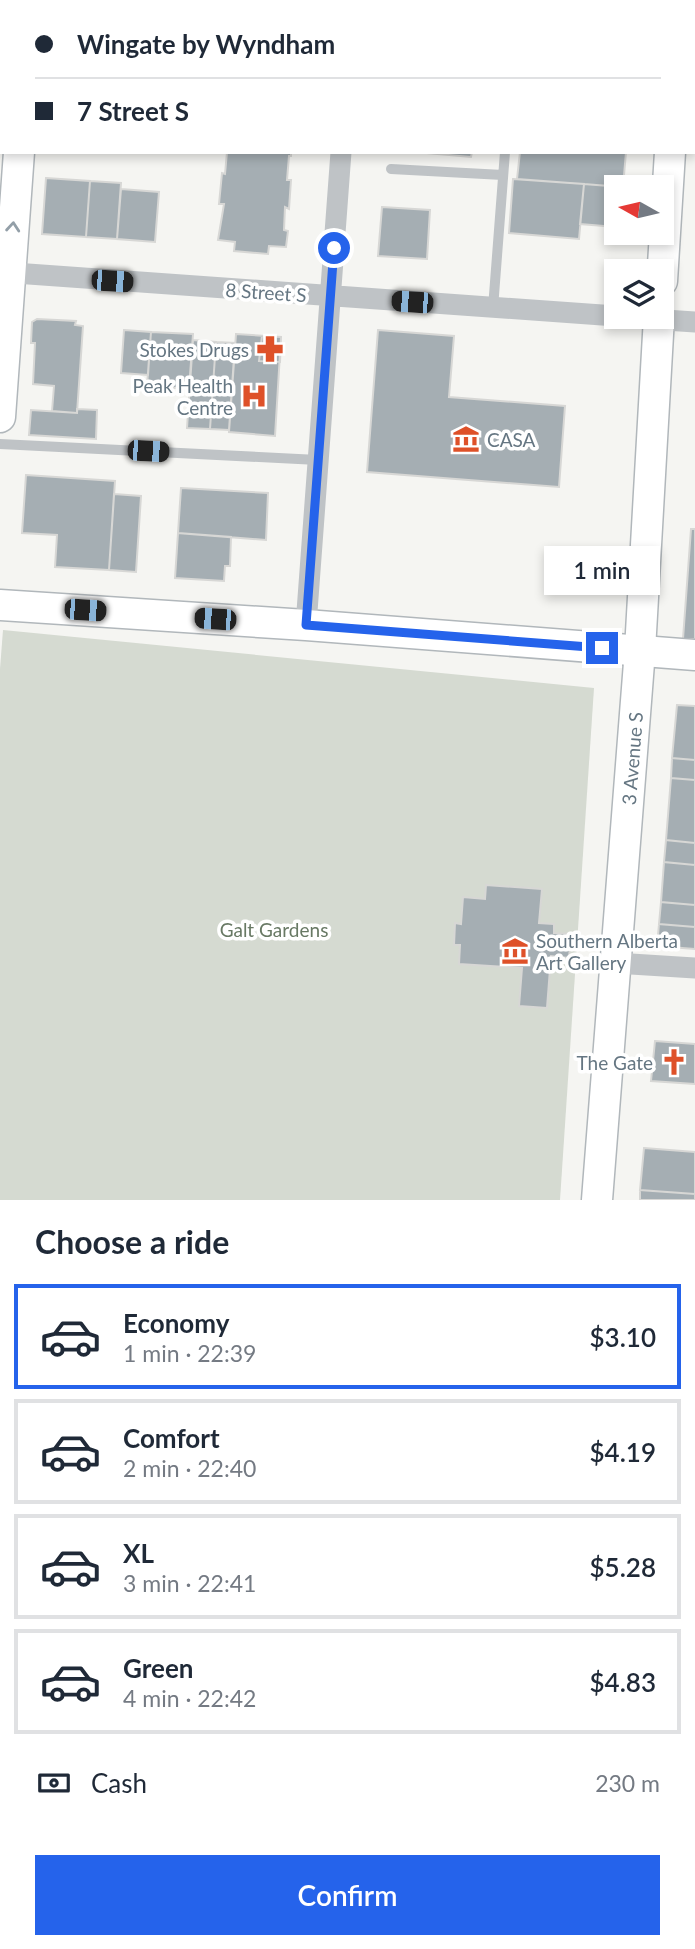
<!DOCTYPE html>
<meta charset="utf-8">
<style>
:root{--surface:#fff;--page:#f2f2f3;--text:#1f2937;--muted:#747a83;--line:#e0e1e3;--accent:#2563eb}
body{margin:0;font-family:Lato,sans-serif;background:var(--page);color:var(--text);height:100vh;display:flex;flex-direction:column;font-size:26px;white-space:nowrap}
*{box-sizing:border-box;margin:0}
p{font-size:23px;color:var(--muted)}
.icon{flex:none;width:38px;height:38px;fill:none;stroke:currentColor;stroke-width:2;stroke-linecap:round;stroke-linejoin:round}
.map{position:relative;height:1200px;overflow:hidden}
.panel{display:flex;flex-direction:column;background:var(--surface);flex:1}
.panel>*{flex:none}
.banner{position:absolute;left:0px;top:0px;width:696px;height:154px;box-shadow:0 4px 10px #0003;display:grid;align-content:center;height:154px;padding:0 35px;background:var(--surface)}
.needle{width:46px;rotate:278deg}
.controls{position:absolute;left:604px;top:175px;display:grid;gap:14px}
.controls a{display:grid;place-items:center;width:70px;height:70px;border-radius:0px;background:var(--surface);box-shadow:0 4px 10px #0003;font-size:35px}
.end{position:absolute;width:32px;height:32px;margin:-16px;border:9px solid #2563eb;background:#fff;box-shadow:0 0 0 4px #fff}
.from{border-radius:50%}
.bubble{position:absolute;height:49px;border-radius:0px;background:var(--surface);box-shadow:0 4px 10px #0003;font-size:23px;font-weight:600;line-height:49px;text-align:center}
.car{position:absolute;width:21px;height:42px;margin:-21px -10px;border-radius:9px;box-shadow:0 0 5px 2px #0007;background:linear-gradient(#222 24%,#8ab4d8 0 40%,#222 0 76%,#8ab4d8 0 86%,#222 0)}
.banner b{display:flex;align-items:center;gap:24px;height:66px;font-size:26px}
.banner b+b{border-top:2px solid var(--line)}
.banner i{width:18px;height:18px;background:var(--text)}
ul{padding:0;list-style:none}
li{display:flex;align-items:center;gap:21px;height:105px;margin:0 14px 10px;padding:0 21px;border:4px solid var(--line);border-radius:0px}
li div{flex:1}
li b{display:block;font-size:26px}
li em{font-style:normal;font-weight:600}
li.on{border-color:var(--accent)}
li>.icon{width:63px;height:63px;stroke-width:1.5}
h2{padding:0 35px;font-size:32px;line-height:84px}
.pay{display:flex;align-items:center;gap:18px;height:77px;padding:0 35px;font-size:26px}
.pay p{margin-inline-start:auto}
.button{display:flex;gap:14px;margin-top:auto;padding:14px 35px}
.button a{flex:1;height:80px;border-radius:0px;background:var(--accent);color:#fff;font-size:28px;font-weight:600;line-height:80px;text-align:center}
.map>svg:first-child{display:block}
</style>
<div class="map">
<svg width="695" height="1200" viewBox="0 0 695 1200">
<rect width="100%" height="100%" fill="#f5f5f2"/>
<path fill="#d5dad1" d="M3,630l591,58 -34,512h-560v-531z"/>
<path fill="#a5aeb3" stroke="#d7d7d5" stroke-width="2" d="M227,152h64v4h-2l-2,24h4l-2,29 -4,-2 -1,23 4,1 -2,16 -17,-1 -1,8 -34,-3 1,-9 -17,-2 6,-36h-5l3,-31 3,1z
M415,152h57l-1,5z
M520,152h106l-3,35 -106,-8z
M46,178l44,3 -4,56 -44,-3z
M513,179l71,5 -5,55 -70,-6z
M90,181l31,2 -4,56 -31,-2z
M584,184l37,3h-5v40l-36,-3z
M121,189l38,3 -4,50 -38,-3z
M382,207l48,3 -3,49 -49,-3z
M37,319l39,2 -1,4 8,1 -6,87 -25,-2 2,-25 -21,-2 2,-41h-4l1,-21z
M124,330l27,2 -3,43 -27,-2z
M378,330l76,6 -5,61 116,9 -6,81 -192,-15z
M151,332l42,2 -4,55 -42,-3z
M236,334l45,3 -6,99 -46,-4z
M262,336l19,1 -1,25 -21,-1z
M193,340l23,2 -6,87 -23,-1z
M216,342l19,1 -6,87 -19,-1z
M77,409l20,1 -1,29 -67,-4 2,-25 46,3z
M26,475l89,6 -6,89 -54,-3 2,-32 -35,-2z
M181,488l87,5 -2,47 -88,-7z
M114,494l27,2 -5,76 -27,-2z
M691,529h4v110h-12z
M178,533l53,4 -1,29h-5l-1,15 -49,-3z
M677,705l18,1v54l-23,-2z
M672,758l23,2v20l-24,-2z
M671,778l24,2v63l-29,-3z
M666,840l29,3v22l-31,-3z
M664,862l31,3v40l-34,-3z
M486,885l56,4 -3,34 15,1v9l17,1 -2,24 -18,-2 -4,52 -28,-2 3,-38 -63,-4 1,-19h-6l1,-22 6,1 2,-27 22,2z
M661,902l34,3v22l-36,-3z
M659,924l36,3v22l-38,-3z
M655,1041l40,3v40l-44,-3z
M644,1148l51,4v42l-55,-4z
M640,1190l55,4v6h-55z"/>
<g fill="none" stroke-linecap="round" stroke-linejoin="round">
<defs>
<g id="secondary">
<path d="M32,2v-2"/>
<path d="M680,2v-2"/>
<path d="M0,30l2,-18"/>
<path d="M662,281l8,-129"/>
<path d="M0,417l19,-265"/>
<path d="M0,605l306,20 389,30"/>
<path id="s1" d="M597,1200l43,-550 19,-333"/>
</g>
</defs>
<use href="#secondary" stroke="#b1b7bb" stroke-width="33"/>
<path stroke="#bfc3c6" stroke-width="10" d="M516,2v-2
M391,169l112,6
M493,308l12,-156
M0,444l318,16"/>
<path stroke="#bfc3c6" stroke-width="21" d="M352,2v-2
M0,272l616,44
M622,317l73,5
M306,625l35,-473
M615,963l80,5"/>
<use href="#secondary" stroke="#fff" stroke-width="30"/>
</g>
<defs><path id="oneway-chevron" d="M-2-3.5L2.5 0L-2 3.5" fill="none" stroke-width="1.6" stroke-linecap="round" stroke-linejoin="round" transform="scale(1.75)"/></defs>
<use stroke="#939fa8" href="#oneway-chevron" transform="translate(13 227) rotate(-85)"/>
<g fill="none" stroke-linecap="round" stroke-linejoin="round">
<path stroke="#2563eb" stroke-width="9" d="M334,248l-28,377 296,23"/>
</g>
<defs>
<symbol id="pharmacy-bare" viewBox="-9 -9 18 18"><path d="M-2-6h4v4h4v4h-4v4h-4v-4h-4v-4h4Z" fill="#de5129" stroke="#fff" stroke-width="2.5" paint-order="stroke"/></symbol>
<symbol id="hospital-bare" viewBox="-9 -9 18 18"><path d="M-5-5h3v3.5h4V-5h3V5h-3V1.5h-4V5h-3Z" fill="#de5129" stroke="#fff" stroke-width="2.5" paint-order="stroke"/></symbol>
<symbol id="museum-bare" viewBox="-9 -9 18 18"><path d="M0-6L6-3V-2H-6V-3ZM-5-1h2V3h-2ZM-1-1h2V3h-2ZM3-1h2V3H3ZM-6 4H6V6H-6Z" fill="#de5129" stroke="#fff" stroke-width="2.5" paint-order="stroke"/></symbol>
<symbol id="church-bare" viewBox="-9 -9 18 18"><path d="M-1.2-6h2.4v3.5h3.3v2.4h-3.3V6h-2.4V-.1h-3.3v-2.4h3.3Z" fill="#de5129" stroke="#fff" stroke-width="2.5" paint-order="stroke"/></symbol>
</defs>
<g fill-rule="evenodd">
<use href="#pharmacy-bare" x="251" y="330" width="38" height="38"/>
<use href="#hospital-bare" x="235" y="377" width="38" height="38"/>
<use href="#museum-bare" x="447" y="420" width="38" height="38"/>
<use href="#museum-bare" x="496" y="932" width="38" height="38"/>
<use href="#church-bare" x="655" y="1043" width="38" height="38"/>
</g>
<g text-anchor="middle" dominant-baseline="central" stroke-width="7" stroke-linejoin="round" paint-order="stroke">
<g font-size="19" fill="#657682" stroke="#fff">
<text transform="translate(266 292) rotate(4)">8 Street S</text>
<text stroke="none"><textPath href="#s1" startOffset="443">3 Avenue S</textPath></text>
</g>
<g font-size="19" fill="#657682" stroke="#fff" text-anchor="end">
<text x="249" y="349">Stokes Drugs</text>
<text x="233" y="385">Peak Health<tspan x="233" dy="22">Centre</tspan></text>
<text x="487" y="439" text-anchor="start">CASA</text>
<text x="536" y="940" text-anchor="start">Southern Alberta<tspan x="536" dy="22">Art Gallery</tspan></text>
<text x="653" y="1062">The Gate</text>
</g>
<g font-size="19" fill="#687964" stroke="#fff">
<text x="274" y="929">Galt Gardens</text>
</g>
</g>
</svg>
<div class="controls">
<a><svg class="needle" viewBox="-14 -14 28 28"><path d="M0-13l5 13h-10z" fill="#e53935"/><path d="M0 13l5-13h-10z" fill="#747a83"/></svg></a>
<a><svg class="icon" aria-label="layers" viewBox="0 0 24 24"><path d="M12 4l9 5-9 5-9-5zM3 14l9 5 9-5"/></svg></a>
</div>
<i class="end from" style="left:334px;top:248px"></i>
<i class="end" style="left:602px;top:648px"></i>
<div class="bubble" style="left:544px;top:546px;width:116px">1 min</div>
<i class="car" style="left:112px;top:281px;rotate:94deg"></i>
<i class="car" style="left:412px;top:302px;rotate:274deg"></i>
<i class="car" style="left:148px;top:451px;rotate:93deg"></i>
<i class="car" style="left:85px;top:610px;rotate:94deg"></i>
<i class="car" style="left:215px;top:619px;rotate:274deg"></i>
<div class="banner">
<b><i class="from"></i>Wingate by Wyndham</b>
<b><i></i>7 Street S</b>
</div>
</div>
<section class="panel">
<h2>Choose a ride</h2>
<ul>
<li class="on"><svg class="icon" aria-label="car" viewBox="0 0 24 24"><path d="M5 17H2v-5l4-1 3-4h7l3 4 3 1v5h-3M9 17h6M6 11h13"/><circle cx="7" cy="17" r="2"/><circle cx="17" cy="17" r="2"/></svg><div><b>Economy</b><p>1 min · 22:39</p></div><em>$3.10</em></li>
<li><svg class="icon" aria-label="car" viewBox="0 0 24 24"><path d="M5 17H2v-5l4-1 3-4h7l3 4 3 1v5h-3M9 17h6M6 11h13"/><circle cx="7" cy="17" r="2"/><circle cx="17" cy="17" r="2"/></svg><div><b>Comfort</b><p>2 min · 22:40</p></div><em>$4.19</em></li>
<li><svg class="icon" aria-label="car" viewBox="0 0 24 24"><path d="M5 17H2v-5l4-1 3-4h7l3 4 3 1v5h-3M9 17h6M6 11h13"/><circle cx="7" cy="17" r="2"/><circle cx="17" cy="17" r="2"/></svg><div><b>XL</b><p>3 min · 22:41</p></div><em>$5.28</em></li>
<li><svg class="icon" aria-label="car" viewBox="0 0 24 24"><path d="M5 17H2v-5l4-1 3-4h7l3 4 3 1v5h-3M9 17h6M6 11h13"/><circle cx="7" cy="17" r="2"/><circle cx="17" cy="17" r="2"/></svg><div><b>Green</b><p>4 min · 22:42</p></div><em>$4.83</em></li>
</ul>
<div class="pay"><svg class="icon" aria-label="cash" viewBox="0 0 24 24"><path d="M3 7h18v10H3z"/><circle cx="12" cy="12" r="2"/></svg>Cash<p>230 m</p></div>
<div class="button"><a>Confirm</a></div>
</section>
